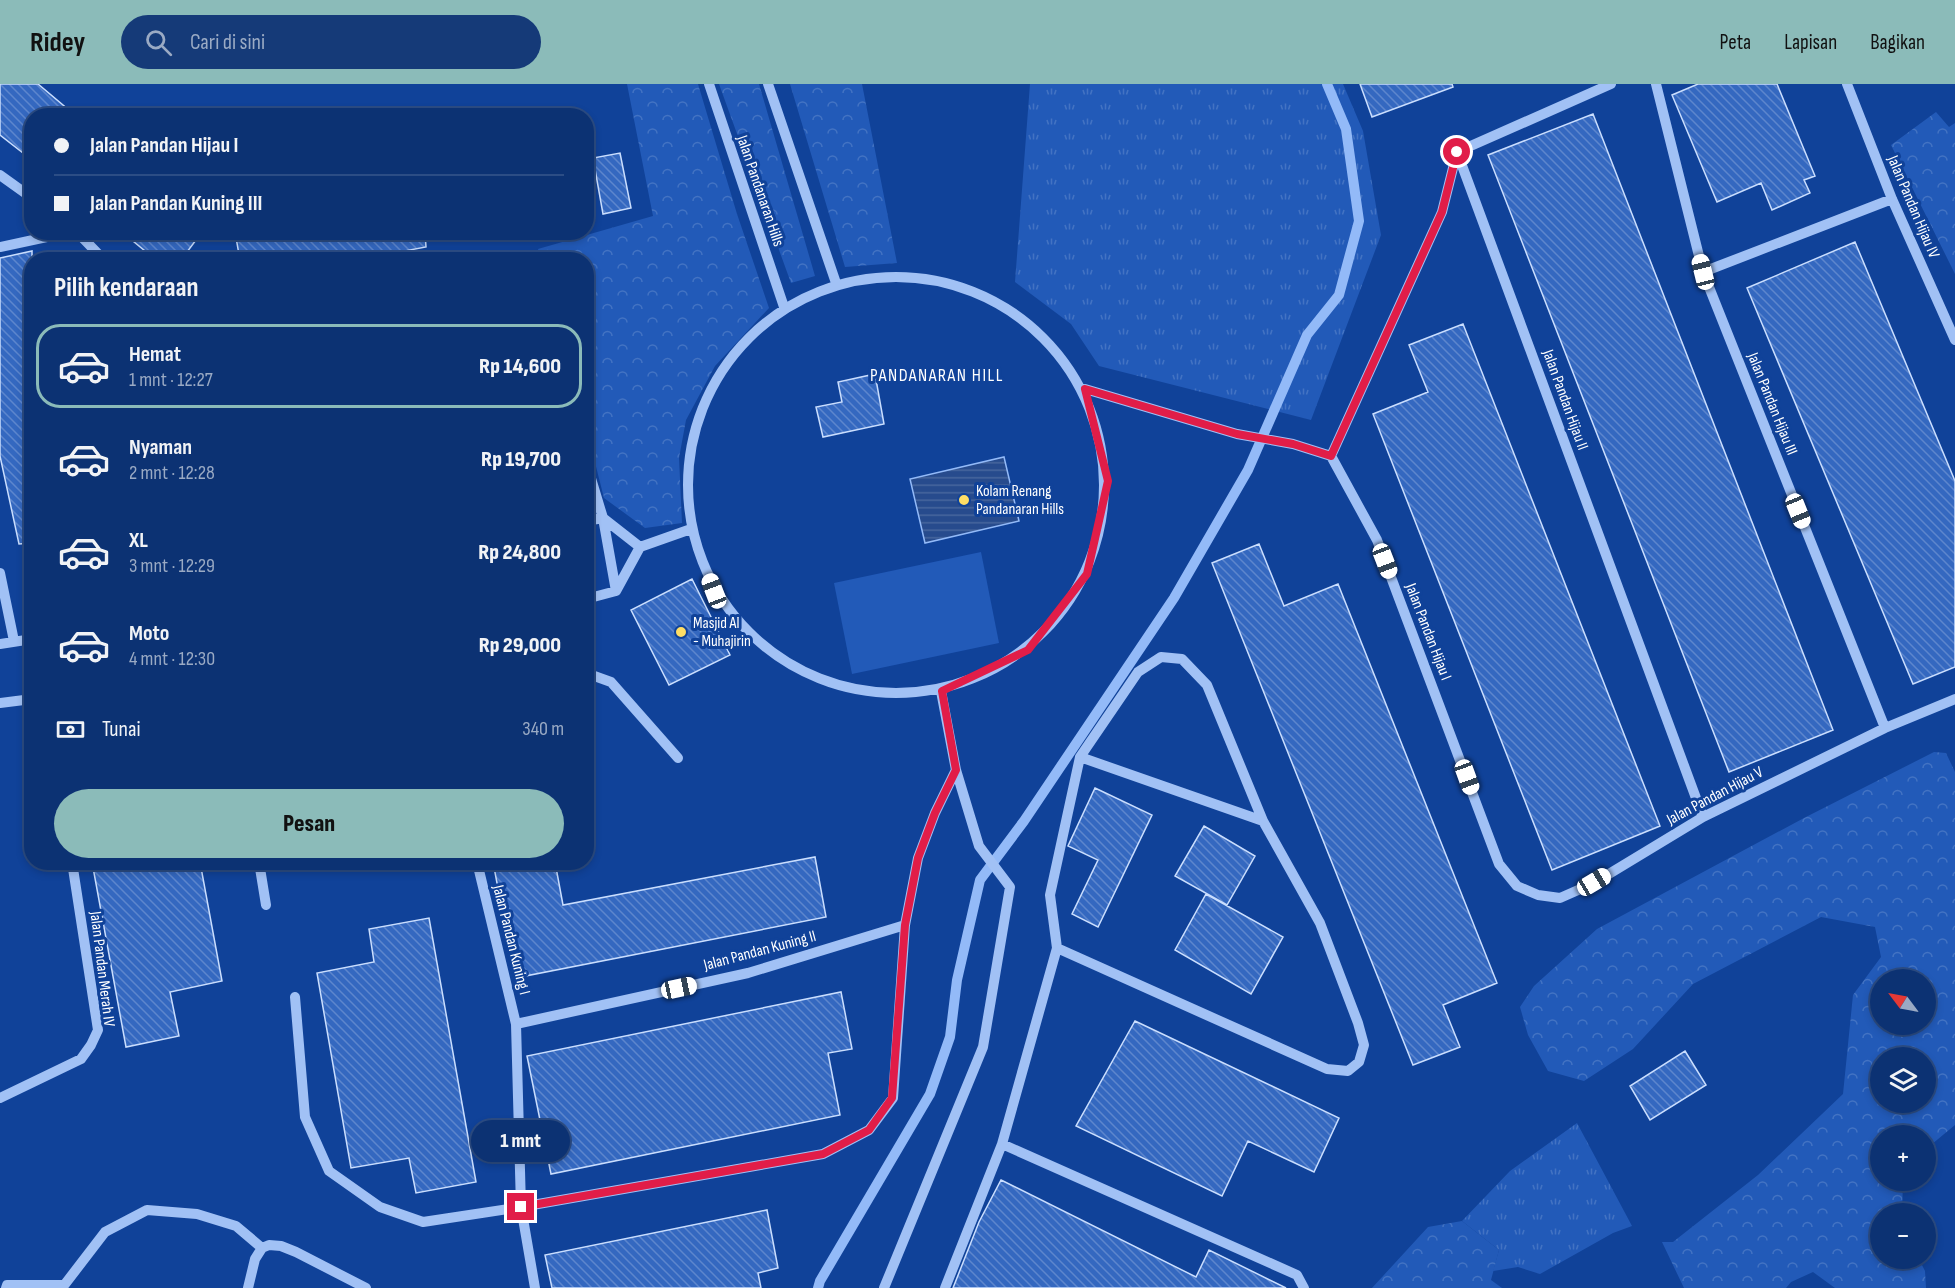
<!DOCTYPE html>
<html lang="id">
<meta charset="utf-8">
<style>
:root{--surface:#0c3273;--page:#153a78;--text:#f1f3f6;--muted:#9aaac4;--line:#2c4d85;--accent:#8bbbb9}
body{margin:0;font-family:"Sofia Sans Condensed",sans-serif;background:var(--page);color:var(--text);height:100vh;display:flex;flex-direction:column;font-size:22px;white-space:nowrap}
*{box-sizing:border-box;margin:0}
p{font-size:20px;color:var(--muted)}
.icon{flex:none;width:33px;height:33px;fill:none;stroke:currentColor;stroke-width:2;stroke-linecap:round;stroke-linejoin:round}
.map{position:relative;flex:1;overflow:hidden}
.sheet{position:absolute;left:24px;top:168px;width:570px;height:618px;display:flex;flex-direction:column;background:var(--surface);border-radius:24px;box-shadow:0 3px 9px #0003,0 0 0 2px var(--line)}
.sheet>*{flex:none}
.top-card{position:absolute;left:24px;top:24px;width:570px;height:132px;border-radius:24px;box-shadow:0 3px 9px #0003,0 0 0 2px var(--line);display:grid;align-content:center;height:132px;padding:0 30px;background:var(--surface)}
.needle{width:39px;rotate:302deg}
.tools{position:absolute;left:1870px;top:885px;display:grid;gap:12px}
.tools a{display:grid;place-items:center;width:66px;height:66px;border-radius:50%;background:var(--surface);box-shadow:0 3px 9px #0003,0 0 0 2px var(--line);font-size:30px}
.end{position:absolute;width:27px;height:27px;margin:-14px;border:8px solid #e11d48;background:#fff;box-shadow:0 0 0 3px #fff}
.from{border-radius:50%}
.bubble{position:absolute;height:42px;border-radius:21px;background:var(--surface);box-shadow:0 3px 9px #0003,0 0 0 2px var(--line);font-size:20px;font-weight:800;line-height:42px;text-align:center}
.car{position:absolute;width:18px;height:36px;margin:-18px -9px;border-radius:8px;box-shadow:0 0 4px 2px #0007;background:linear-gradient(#fff 24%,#345 0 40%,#fff 0 76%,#345 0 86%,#fff 0)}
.top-card b{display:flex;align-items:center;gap:21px;height:57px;font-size:22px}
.top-card b+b{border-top:2px solid var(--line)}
.top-card i{width:15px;height:15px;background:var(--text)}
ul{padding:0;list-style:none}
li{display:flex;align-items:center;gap:18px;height:84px;margin:0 12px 9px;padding:0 18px;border:3px solid transparent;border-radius:24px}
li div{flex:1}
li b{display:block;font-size:22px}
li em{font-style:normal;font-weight:800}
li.current{border-color:var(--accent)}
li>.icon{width:54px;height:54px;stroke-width:1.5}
h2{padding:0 30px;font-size:27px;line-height:72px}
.pay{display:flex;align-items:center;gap:15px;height:66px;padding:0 30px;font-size:22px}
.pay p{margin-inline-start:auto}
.button{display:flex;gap:12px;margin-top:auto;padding:12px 30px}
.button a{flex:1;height:69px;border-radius:36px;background:var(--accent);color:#111;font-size:24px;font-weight:800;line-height:69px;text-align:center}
header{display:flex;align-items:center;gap:36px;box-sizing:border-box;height:84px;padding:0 30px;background:var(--accent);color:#111}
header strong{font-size:28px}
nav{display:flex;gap:33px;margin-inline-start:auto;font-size:21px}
.search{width:420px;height:54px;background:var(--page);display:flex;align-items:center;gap:15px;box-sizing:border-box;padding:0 21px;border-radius:33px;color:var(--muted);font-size:22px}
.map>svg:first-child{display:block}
</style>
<header>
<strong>Ridey</strong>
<div class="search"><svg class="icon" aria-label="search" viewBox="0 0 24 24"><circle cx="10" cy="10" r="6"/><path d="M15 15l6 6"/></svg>Cari di sini</div>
<nav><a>Peta</a><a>Lapisan</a><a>Bagikan</a></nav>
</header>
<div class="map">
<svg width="1955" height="1204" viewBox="0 0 1955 1204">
<defs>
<pattern id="grass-tufts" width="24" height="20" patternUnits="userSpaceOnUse" patternTransform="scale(1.5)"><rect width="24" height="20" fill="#225ab8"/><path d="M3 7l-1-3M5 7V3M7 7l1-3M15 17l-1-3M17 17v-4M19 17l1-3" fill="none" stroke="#4373c3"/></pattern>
<pattern id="forest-crowns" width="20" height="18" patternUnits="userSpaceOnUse" patternTransform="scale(1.5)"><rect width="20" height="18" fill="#225ab8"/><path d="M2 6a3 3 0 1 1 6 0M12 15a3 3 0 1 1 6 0" fill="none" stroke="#4373c3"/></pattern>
<pattern id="water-rules" width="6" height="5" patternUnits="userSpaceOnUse" patternTransform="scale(1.5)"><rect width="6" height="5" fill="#274b8d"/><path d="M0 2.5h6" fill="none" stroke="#47669e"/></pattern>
<pattern id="building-back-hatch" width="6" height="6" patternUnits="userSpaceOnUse" patternTransform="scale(1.5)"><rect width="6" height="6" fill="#3468c0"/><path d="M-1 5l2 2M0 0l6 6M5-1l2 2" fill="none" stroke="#5d86cd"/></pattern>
</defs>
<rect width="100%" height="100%" fill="#104299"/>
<path fill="url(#grass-tufts)" d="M1030,0h313l20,47 18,104 -70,185 -212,-54 -28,-42 -56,-42z
M1577,1039l55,103 -19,7 -73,41 -22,-7 -25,4 6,-21 -37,-29 48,-50z"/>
<path fill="url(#forest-crowns)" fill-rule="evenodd" d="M627,0h71l39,130 32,94 -54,58 -29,54 -7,38 3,65 -37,5 -41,-30 -17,-67 -1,-171 -45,-1 -3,-10 115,-33z
M719,0h40l56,192 -24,7z
M790,0h72l35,179 -52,4z
M1936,28l13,15 6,-4v151l-64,-129z
M1934,668l12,1 9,19v353l-29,24v-13h-45v44l22,1 -1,32 -21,1v44l38,1 6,12 1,17h-91l-22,-16 -22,10 -5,6h-102l-22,-46h11l85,-67 85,-81 10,-99 28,-38 -6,-30 -54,-10 -128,67 -60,65 -49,32 -36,-10 -20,-36 -8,-28 14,-21 63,-57 207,-111zM1881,896h45v44h-45zM1881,974h45v44h-45z
M1462,1137l37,29 -8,30 11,8h-130l56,-61z"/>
<path fill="#225ab8" d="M981,468l18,91 -147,31 -18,-91z"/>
<path fill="url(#water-rules)" stroke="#93baf8" stroke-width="1.5" d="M1004,373l15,64 -94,22 -15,-64z"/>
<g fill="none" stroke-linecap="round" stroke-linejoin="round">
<path stroke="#93baf8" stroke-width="10" d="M818,1204l2,-7 110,-187 20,-57 7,-57 23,-100 44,-59 150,-223 74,-128 59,-135 32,-40 20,-74 -13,-92 -19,-45"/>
</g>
<path fill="url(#building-back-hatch)" stroke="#cadefe" stroke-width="1.5" d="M0,0h38l38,32h-44v44l-32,-25z
M1360,0h92l1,3 -81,30z
M1698,0h79l38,92 -11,4 6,13 -38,17 -11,-27 -44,19 -45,-107z
M1593,30l240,616 -104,42 -241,-617z
M620,69l11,55 -28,6 -10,-56z
M122,148h80l-21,28h-25z
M235,148h190l1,15 -69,13h-117z
M1855,158l100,239v186l-42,17 -166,-396z
M32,167v292l-13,1 -19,-88v-198z
M1463,240l197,502 -108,44 -179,-456 55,-22 -19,-47z
M875,290l9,50 -61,13 -7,-30 26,-5 -4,-20z
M1259,460l25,62 54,-22 159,399 -54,22 17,42 -47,18 -201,-502z
M692,495l38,76 -61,30 -38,-75z
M1095,704l57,27 -54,112 -26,-13 26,-54 -30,-14z
M1204,742l51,30 -28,49 -52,-29z
M815,773l11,60 -311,61 -22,-116h62l8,43z
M92,778h108l22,119 -52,11 9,44 -53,11z
M1206,810l77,43 -32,57 -76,-44z
M429,834l47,264 -60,11 -7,-35 -58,10 -34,-195 57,-11 -5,-33z
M841,908l11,57 -24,4 12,62 -289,59 -24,-118z
M1135,937l204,97 -25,54 -66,-31 -26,55 -146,-70z
M1685,967l21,34 -56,35 -20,-34z
M1001,1096l195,97 13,-27 77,38h-333l26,-66z
M767,1126l11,58 -20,5 3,15h-209l-7,-33z"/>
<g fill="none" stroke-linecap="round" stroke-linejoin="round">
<path stroke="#a1c1f5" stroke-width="10" d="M709,0l75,223
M768,0l68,199
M1656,0l47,188 182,456
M1847,0l45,115 63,141
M1457,68l-15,60 -111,244 46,84 122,324 18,22 21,9 22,3 34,-15 109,-66 182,-89 70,-29
M1457,68l246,665
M1457,68l154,-68
M0,91l32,23
M77,148l27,28
M0,163l70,-15
M1703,188l189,-73
M688 401a208 208 0 1 1 416 0a208 208 0 1 1-416 0Z
M1085,305l152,45 56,10 38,12
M586,378l17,56 13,73
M586,437l17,-3 37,29
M640,463l51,-18
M0,489l14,68
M586,515l30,-8 24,-44
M0,560l32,-5
M586,589l25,9 67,76
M0,619l32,-4
M1080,673l183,64
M259,778l7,43
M477,778l39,162 5,183 14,81
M295,913l10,120 24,54 51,36 43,15 98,-15 302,-53 46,-24 24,-32 12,-173 13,-67 17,-45 21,-43
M516,940l232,-51 157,-48
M0,1014l81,-39 10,-14 7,-15 -26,-168
M1002,1060l295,131 7,13
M6,1204l1,-3h55
M62,1204l43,-56 42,-22 50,4 39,12 26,22
M248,1204l7,-29 7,-11 7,-3 12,1 15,6 70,36
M884,1204l99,-241 27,-160 -31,-41 -23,-76 -15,-79
M945,1204l57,-144 55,-196 -7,-53 30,-138 58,-85 23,-15 21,2 25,26 56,136 57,102 38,100 6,22 -5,17 -11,9 -21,-2 -270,-121"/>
</g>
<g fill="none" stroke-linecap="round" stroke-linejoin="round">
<path stroke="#e11d48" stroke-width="8" d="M521,1123l302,-53 46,-24 23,-32 13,-173 13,-67 17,-45 21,-43 -14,-79 86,-41 59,-76 21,-93 -23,-92 152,45 56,10 38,12 111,-244 15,-60"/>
</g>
<g fill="#ffde65" stroke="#104299" stroke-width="2">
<circle cx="964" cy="416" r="6"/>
<circle cx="681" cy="548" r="6"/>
</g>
<g text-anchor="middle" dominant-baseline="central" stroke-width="6" stroke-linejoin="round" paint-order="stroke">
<g font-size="16" fill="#fff" stroke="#104299">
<text transform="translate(760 107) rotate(71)">Jalan Pandanaran Hills</text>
<text transform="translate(1913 123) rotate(67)">Jalan Pandan Hijau IV</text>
<text transform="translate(1565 316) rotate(70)">Jalan Pandan Hijau II</text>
<text transform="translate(1772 320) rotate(68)">Jalan Pandan Hijau III</text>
<text transform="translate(1428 548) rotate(69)">Jalan Pandan Hijau I</text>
<text transform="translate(1715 712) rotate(-28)">Jalan Pandan Hijau V</text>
<text transform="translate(511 856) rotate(76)">Jalan Pandan Kuning I</text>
<text transform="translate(760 867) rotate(-15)">Jalan Pandan Kuning II</text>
<text transform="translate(102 885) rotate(83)">Jalan Pandan Merah IV</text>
</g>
<g font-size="16" fill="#fff" stroke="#104299" text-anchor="start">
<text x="976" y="407">Kolam Renang<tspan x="976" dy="18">Pandanaran Hills</tspan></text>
<text x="693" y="539">Masjid Al<tspan x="693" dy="18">- Muhajirin</tspan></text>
</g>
<g font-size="18" letter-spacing="1.5" fill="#fff" stroke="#104299">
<text x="937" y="291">PANDANARAN HILL</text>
</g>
</g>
</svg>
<div class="tools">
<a><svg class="needle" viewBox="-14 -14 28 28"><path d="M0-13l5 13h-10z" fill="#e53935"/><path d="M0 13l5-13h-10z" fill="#9aaac4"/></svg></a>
<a><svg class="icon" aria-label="layers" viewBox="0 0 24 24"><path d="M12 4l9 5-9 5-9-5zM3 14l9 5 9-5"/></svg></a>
<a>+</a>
<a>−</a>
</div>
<i class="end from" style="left:1457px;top:68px"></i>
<i class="end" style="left:521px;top:1123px"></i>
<div class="bubble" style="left:471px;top:1036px;width:99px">1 mnt</div>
<i class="car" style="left:1703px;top:188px;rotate:346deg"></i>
<i class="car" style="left:1798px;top:427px;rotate:158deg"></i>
<i class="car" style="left:1385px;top:477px;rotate:159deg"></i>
<i class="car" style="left:714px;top:507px;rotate:339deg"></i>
<i class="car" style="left:1467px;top:693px;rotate:160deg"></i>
<i class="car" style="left:1594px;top:798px;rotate:59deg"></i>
<i class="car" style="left:679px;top:904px;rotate:78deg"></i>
<div class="top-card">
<b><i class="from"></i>Jalan Pandan Hijau I</b>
<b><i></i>Jalan Pandan Kuning III</b>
</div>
<section class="sheet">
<h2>Pilih kendaraan</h2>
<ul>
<li class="current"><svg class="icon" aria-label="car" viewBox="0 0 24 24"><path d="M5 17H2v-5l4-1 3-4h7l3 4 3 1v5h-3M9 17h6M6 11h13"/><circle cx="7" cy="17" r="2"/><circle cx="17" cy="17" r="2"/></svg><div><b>Hemat</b><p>1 mnt · 12:27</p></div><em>Rp 14,600</em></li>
<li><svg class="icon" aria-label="car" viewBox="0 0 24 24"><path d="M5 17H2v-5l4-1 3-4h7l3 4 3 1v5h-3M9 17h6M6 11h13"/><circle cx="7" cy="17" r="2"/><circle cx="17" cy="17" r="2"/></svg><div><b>Nyaman</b><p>2 mnt · 12:28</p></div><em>Rp 19,700</em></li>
<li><svg class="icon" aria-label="car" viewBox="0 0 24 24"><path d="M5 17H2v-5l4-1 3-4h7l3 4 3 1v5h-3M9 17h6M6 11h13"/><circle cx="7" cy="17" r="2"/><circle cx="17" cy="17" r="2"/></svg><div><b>XL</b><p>3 mnt · 12:29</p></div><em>Rp 24,800</em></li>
<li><svg class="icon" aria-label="car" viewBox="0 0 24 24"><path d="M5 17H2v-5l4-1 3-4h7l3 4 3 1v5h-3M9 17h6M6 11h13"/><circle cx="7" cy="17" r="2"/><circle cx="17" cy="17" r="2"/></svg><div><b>Moto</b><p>4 mnt · 12:30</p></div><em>Rp 29,000</em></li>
</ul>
<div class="pay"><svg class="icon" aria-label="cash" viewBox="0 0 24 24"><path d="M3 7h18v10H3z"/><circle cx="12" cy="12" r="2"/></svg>Tunai<p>340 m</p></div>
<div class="button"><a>Pesan</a></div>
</section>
</div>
